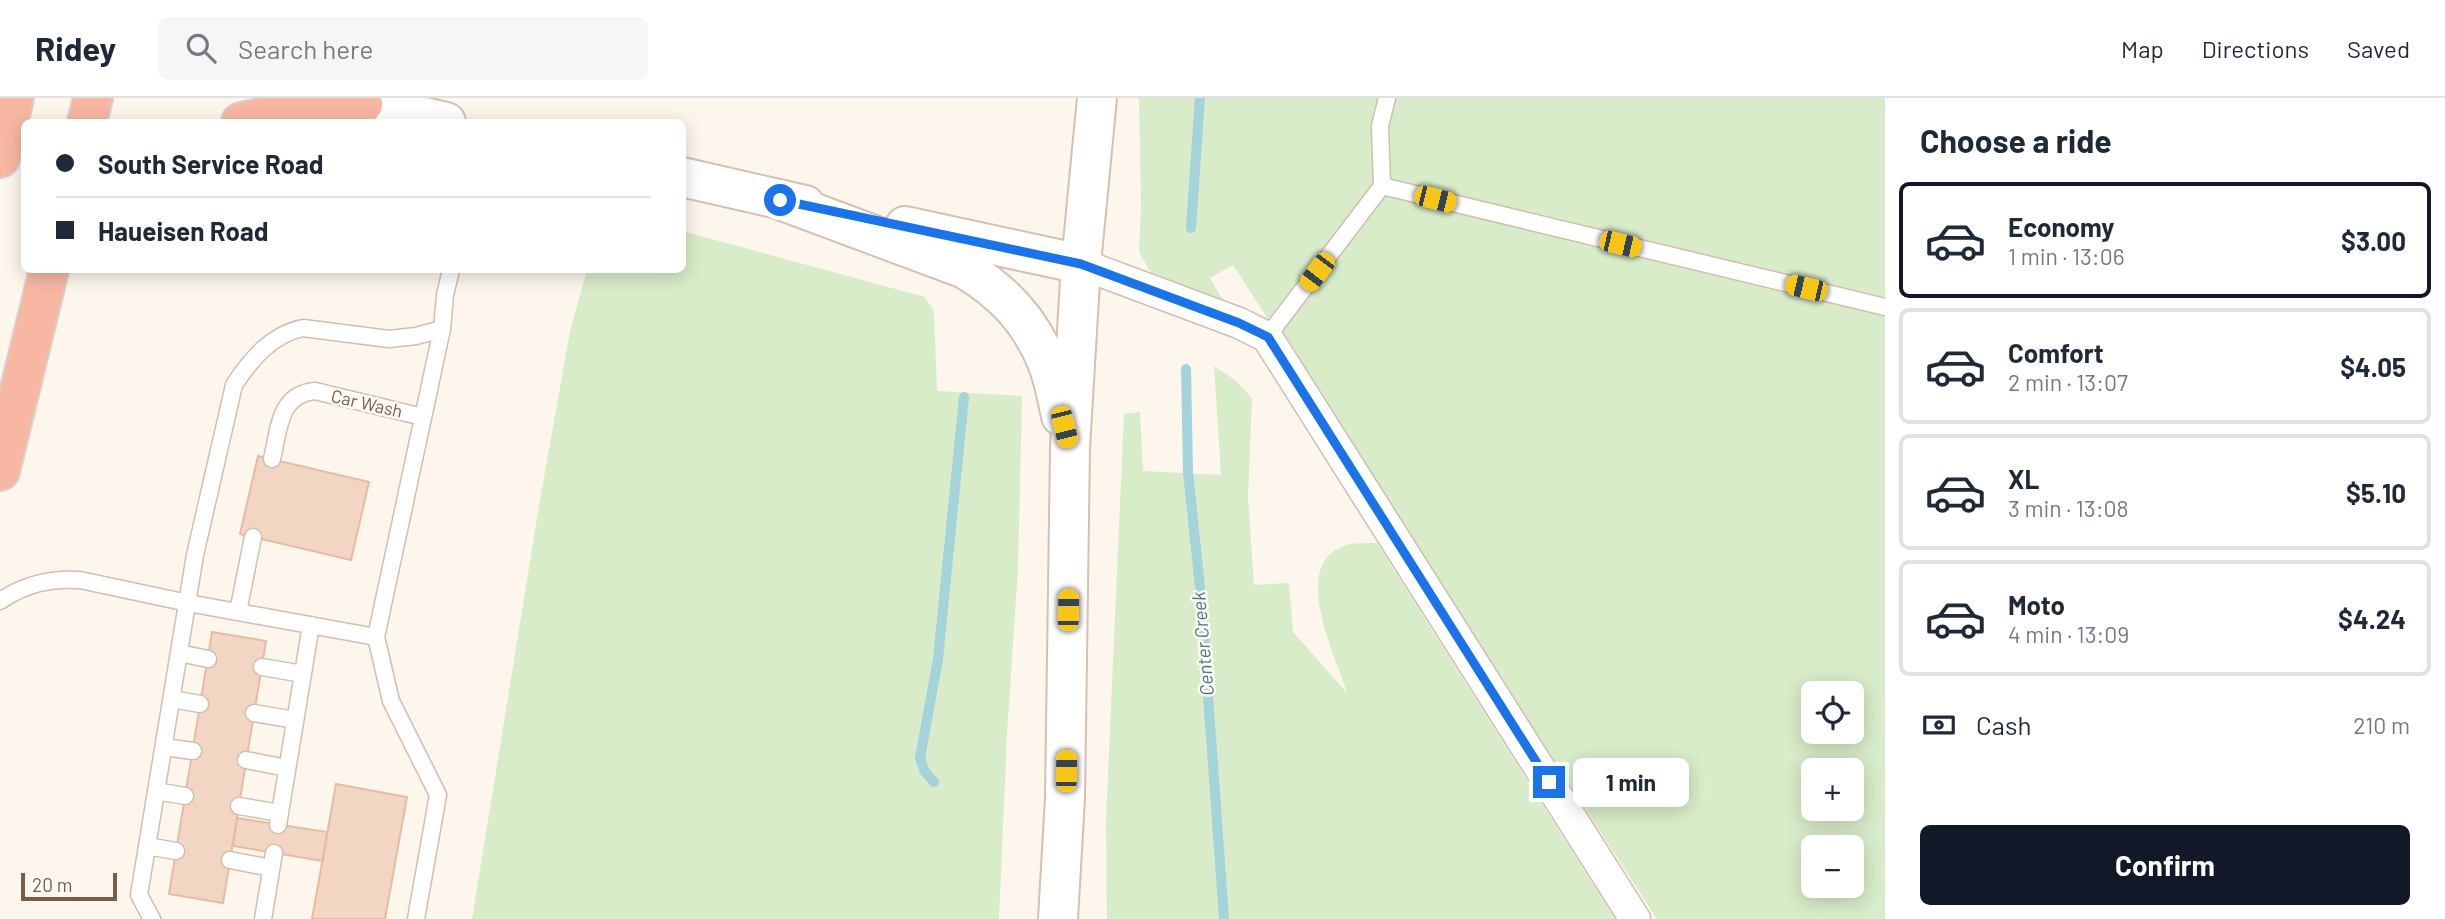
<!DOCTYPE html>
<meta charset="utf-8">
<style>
:root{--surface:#fff;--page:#f6f6f7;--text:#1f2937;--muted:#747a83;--line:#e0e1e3;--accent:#111827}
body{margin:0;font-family:Barlow,sans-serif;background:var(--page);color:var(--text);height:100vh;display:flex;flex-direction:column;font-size:26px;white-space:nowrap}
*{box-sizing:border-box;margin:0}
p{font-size:23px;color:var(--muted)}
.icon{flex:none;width:38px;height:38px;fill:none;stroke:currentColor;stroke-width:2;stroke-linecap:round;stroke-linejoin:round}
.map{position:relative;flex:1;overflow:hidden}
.details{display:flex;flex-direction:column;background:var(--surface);width:560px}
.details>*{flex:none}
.guide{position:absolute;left:21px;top:21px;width:665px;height:154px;border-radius:10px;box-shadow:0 4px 18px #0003;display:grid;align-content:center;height:154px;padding:0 35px;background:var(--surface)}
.controls{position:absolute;left:1801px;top:583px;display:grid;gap:14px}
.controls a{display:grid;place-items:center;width:63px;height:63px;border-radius:10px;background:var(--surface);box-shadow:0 4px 18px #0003;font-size:35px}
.scale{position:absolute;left:21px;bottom:18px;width:96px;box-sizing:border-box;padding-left:7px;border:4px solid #7a5c4d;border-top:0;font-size:19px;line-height:24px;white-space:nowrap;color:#7a5c4d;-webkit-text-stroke:5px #fffaf3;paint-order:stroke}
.end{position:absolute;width:32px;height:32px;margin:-16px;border:9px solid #1a73e8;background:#fff;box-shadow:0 0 0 4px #fff}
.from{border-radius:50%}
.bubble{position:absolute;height:49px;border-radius:10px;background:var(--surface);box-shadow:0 4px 18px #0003;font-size:23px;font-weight:700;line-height:49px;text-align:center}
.car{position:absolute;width:21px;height:42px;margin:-21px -10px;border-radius:9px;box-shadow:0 0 5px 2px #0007;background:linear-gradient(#f5c518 24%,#345 0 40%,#f5c518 0 76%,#345 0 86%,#f5c518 0)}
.guide b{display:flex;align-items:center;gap:24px;height:66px;font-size:26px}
.guide b+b{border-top:2px solid var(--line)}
.guide i{width:18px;height:18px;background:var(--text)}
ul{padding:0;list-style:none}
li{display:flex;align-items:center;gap:21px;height:116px;margin:0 14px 10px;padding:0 21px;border:4px solid var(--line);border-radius:10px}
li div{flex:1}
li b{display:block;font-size:26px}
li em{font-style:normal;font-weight:700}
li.active{border-color:var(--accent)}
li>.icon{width:63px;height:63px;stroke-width:1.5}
h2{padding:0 35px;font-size:32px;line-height:84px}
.pay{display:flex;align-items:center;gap:18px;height:77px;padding:0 35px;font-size:26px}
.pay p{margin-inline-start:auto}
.cta{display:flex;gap:14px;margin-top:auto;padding:14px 35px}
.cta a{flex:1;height:80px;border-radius:10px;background:var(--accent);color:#fff;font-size:28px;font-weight:700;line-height:80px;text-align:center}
header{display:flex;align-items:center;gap:42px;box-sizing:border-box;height:98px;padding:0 35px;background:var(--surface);border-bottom:2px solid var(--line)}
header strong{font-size:33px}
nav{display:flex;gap:38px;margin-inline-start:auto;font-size:24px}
.search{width:490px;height:63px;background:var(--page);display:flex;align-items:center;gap:18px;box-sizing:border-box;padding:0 24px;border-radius:10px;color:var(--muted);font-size:26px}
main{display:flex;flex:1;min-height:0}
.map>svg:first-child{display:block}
</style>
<header>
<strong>Ridey</strong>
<div class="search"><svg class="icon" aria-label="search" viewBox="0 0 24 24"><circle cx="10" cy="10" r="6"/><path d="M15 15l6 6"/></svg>Search here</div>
<nav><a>Map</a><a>Directions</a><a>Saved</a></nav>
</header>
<main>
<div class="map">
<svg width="1885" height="821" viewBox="0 0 1885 821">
<rect width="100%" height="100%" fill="#fdf6ec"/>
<path fill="#d8ecc9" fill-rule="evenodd" d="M1139,0h746v821h-228l-424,-654 -23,13 13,22 -72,-27 -12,-21 2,-47zM1813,595h39v39h-39zM1813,672h39v38h-39zM1813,749h39v39h-39z
M686,134l239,65 9,15 3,79 85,5 -4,172 -11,167 -8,184h-527l68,-419 30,-169 17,-61h95l1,-37z
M1214,268l21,14 17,18 -4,99 6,88 35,-2 4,49 54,61c-10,-34 -55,-121 -8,-145 11,-6 25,-5 38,-5l238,376h-508l-1,-99 18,-406 16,-2 3,59 78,4z"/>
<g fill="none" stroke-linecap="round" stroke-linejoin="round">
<path stroke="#a5d3da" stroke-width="10" d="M1191,130l9,-130
M1186,271l2,103 13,125 23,322
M934,684l-9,-10 -5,-14 18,-99 26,-262"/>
</g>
<path fill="#f3d5c3" stroke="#e6bba3" stroke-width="2" d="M258,358l111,26 -18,78 -111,-26z
M212,534l54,9 -43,262 -54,-9z
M336,686l71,13 -22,122h-73z
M237,720l90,14 -4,29 -90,-15z"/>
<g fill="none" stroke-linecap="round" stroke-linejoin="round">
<defs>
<path id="lane" d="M1382,88l-2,-60 7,-28
M1267,239l115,-151 503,121
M272,361c7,-28 6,-65 43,-68l108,26
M0,503c25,-17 50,-23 80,-21l108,23 188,34 66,-308 3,-34 6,-25
M238,514l15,-75
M376,539l15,64 47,94 -22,124
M179,555l29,6
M262,569l41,7
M172,601l28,5
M254,615l41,7
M164,649l29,4
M246,662l41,8
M156,693l29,5
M239,708l41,7
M278,727l33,-200
M147,748l29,5
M230,762l41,8
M152,821l-13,-24 56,-340 39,-170c17,-26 38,-51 69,-57l86,11 27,-3 26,-7
M263,821l11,-66"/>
<path id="street" d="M1081,166l158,59 28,14 368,582"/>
<path id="secondary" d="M341,0l105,24
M682,79l123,28
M780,102l185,69c38,23 65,51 82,93 7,17 10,36 14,54
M905,128l176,38
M1058,821l7,-121 5,-350 11,-184 16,-166"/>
<path id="highway" d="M87,24l6,-24
M241,24l67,-14 55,-4
M0,60l14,-60
M0,373l49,-201"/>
</defs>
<use href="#lane" stroke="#d1beb0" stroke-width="19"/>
<use href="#street" stroke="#d1beb0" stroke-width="33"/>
<use href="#secondary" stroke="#d6c0b0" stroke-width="42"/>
<use href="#highway" stroke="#dad1cd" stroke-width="42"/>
<use href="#lane" stroke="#fff" stroke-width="16"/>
<use href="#street" stroke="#fff" stroke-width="30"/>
<use href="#secondary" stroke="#fff" stroke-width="38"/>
<use href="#highway" stroke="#f7b7a3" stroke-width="38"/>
</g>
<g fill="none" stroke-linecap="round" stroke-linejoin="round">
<path stroke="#1a73e8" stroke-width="9" d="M780,102l301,64 158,59 29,14 281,445"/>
</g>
<g text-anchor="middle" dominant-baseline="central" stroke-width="5" stroke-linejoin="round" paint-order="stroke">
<g font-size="18" fill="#7a5c4d" stroke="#fffaf3">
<text transform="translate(367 305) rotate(13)">Car Wash</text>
</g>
<g font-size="19" font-style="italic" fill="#437c86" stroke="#fffaf3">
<text transform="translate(1202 546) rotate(-95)">Center Creek</text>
</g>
</g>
</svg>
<div class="controls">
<a><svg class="icon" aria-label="locate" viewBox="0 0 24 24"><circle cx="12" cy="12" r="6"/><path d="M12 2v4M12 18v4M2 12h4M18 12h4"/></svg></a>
<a>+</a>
<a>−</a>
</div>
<div class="scale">20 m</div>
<i class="end from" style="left:780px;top:102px"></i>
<i class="end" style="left:1549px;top:684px"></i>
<div class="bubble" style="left:1573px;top:660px;width:116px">1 min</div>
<i class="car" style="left:1435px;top:101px;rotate:104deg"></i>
<i class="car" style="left:1620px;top:146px;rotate:103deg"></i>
<i class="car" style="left:1317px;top:174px;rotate:217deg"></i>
<i class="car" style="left:1806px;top:190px;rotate:283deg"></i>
<i class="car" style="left:1064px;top:329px;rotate:166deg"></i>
<i class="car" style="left:1068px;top:512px;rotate:1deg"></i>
<i class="car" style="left:1066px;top:673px;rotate:1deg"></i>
<div class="guide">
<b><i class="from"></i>South Service Road</b>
<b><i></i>Haueisen Road</b>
</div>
</div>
<section class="details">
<h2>Choose a ride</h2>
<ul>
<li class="active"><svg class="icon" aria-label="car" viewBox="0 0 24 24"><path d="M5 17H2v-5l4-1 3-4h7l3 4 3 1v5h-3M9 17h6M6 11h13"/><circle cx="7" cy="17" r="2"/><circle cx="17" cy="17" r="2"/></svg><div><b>Economy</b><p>1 min · 13:06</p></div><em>$3.00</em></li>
<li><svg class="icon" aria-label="car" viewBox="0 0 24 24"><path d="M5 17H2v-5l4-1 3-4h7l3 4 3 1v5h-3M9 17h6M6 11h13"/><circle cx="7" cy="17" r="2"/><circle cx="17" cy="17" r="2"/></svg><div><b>Comfort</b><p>2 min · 13:07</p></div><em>$4.05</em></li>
<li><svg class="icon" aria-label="car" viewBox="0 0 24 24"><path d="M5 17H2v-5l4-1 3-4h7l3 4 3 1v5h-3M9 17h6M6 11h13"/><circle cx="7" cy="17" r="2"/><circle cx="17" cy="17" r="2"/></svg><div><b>XL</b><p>3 min · 13:08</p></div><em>$5.10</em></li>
<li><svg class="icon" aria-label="car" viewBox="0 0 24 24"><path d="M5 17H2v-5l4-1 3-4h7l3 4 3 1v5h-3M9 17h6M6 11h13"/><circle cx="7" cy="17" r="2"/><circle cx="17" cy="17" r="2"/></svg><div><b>Moto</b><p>4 min · 13:09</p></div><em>$4.24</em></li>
</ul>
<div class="pay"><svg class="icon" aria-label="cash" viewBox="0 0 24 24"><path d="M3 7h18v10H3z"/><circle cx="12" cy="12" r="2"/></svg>Cash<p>210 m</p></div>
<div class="cta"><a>Confirm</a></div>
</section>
</main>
